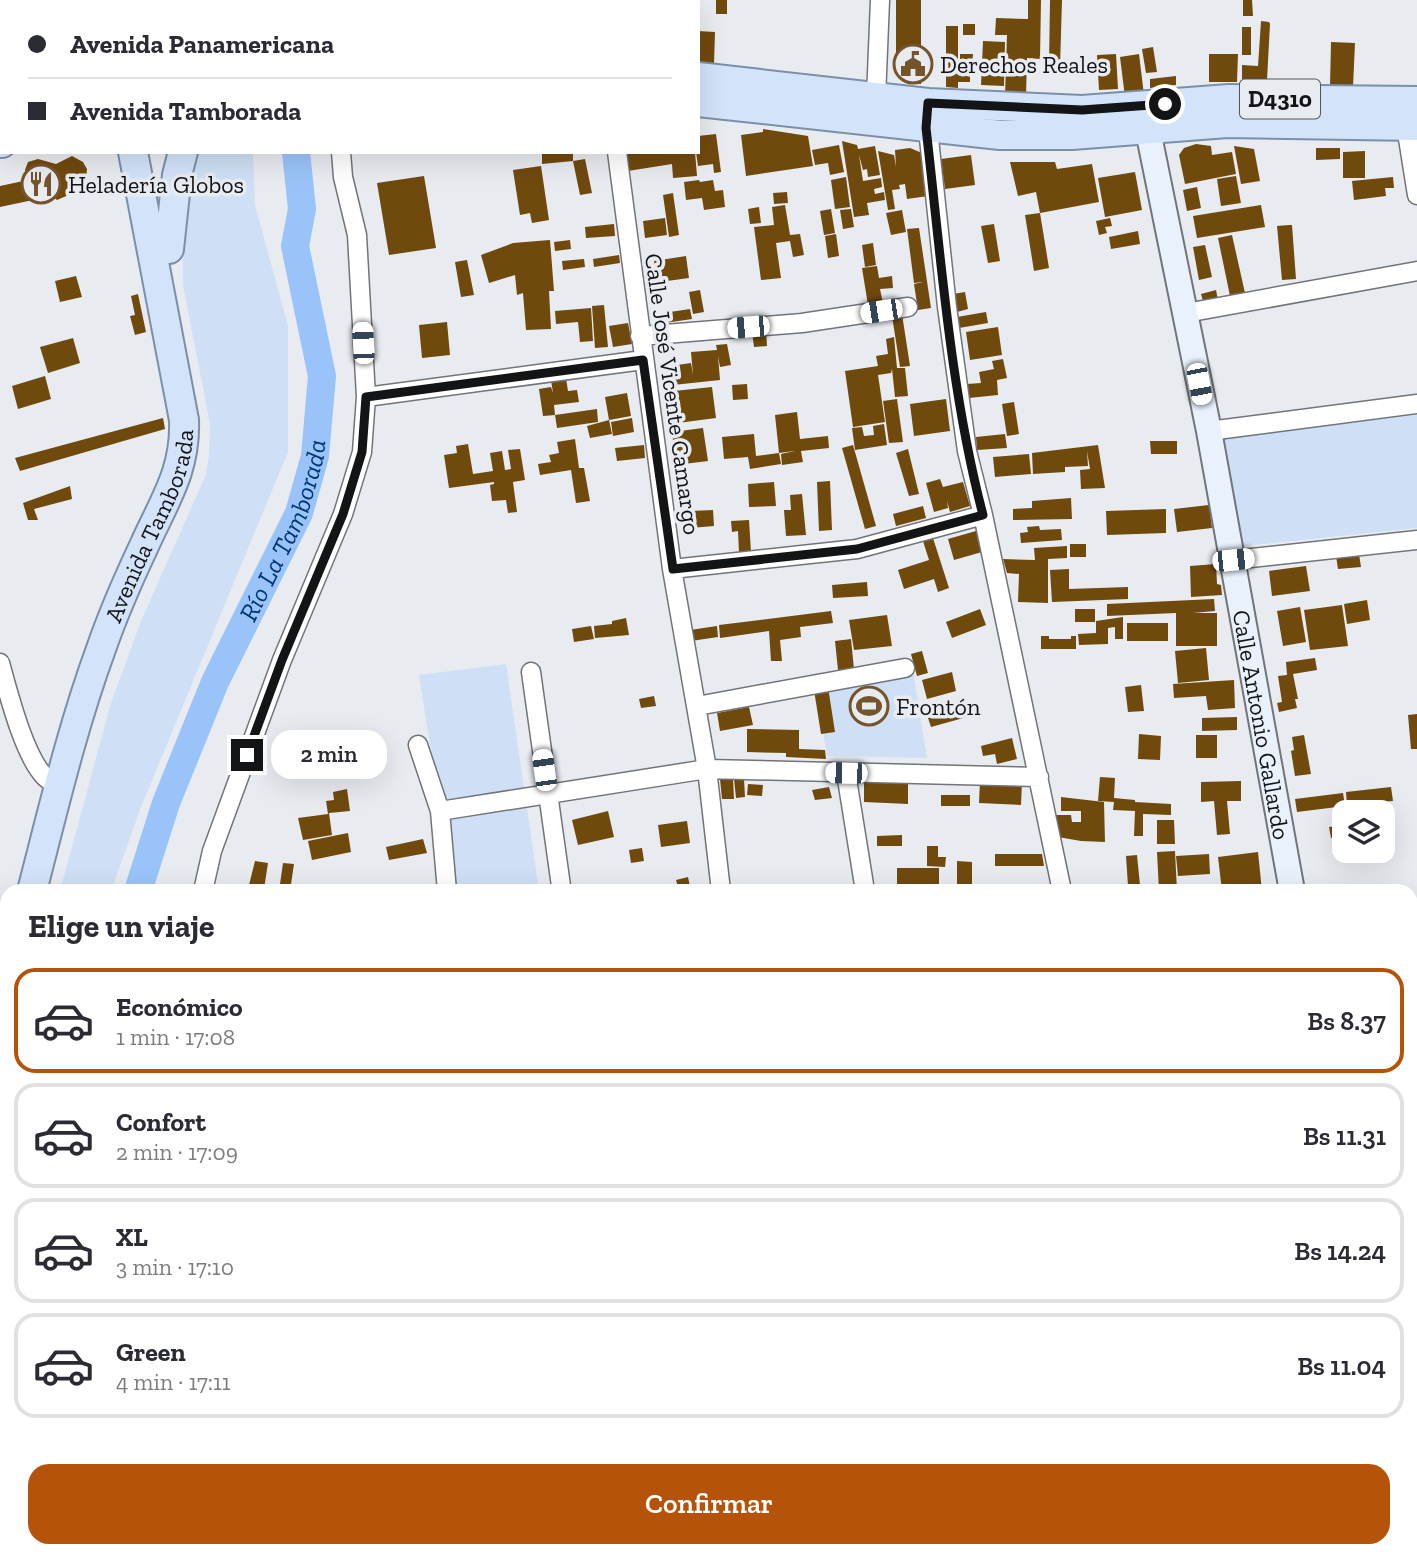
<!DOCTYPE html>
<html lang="es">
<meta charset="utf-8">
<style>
:root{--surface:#fff;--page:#f7f7f7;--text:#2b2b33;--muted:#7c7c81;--line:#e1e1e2;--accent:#b45309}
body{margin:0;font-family:"Zilla Slab",serif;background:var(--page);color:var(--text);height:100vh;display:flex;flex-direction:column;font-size:26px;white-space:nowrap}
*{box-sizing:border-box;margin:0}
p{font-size:23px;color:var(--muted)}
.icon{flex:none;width:38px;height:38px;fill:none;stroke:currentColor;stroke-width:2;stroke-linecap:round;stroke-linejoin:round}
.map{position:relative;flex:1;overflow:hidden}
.panel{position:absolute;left:0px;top:884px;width:1418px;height:674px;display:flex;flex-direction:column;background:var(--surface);border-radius:21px 21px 0 0;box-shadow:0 7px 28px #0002}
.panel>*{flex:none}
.guide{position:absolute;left:0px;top:0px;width:700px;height:154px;box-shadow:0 7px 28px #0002;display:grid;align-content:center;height:154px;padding:0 28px;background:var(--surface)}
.controls{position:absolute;left:1332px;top:800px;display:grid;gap:14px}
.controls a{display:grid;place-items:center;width:63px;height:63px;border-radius:14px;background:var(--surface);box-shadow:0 7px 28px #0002;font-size:35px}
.end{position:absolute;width:32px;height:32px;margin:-16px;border:9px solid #131416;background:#fff;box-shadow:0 0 0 4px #fff}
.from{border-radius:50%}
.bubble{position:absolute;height:49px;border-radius:21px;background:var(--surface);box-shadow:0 7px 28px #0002;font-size:23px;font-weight:600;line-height:49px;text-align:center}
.car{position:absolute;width:21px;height:42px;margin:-21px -10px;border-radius:9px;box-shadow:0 0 5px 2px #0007;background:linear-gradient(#fff 24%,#345 0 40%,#fff 0 76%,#345 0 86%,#fff 0)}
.guide b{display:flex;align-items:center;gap:24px;height:66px;font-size:26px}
.guide b+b{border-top:2px solid var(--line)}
.guide i{width:18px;height:18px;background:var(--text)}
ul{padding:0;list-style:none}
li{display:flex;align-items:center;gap:21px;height:105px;margin:0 14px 10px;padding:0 14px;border:4px solid var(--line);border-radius:21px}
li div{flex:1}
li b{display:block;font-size:26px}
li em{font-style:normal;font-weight:600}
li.on{border-color:var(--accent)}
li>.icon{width:63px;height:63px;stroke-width:1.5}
h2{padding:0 28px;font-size:32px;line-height:84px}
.cta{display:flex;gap:14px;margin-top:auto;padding:14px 28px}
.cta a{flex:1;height:80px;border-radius:21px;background:var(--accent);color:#fff;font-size:28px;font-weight:600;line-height:80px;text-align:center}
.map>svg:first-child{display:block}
</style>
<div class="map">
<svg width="1417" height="1556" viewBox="0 0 1417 1556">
<rect width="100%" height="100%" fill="#e8ecf1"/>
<path fill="#cfdff5" d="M196,152h57l2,53 33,121v126l-147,355 -30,84h-51l51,-188 30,-82 64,-144 4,-21 1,-32 -27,-139v-51l7,-59z
M1417,415v113l-174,18 -21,-108z
M506,664l33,227h-86l-34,-216z
M913,671l14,87 -100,-2 -11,-70z
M7,1086v105l-7,18v-97z"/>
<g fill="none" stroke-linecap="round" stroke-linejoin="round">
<g stroke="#9ac4f9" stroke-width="28">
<path d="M272,2v-2"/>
<path id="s1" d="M138,891l28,-88 49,-121 84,-169 16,-57 7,-80 -27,-130 7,-37 -6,-57"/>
<path d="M0,1273l7,-23"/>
<path d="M0,1474l7,8"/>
<path d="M61,1550l1,6"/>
</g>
</g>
<path fill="#70490d" d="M716,0h11v14h-11z
M896,0h25v84h-13l-12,-13z
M1028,0h13l-1,59 -13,-1 -1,39 -21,-1 2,-61h-12l1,-17 32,1z
M1050,0h12l-2,67 -11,-1z
M1243,0h9l1,16h-10z
M1261,21l8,1 1,2 -3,56 -25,-1v-14l16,1z
M963,24h12v11h-12z
M946,26h12v44h12v12h-12v6l-12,-1z
M1242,27h9v28h-9z
M698,31l17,1 -1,32h-16z
M983,41l22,1 -1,44 -23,-1z
M1331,42l24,1 -2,44 -23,-1z
M1153,47l4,25 -11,1 -4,-24z
M960,54h13l-1,12h-12z
M1116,54l2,35 -19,1 -2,-35z
M1139,54l5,41 -19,2 -5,-40z
M1209,54h29l-1,28h-28z
M1176,76v9l-26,3v-9z
M763,129l45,7 5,30 -67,10 -5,-41 22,-3z
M716,134l5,38 -7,1 -1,-9 -15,2 -2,-14h2v-16z
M842,141l15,4 1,4 17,-3 5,29 -12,2 -1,-8 -4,1 -4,-15 4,26 18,-3 1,9 -8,2 1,5 9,-2 1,8 -18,3 2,12 -15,2z
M1196,144l15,2 1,9 20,-3 4,22 -51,10 -6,-29 5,-7z
M839,145l5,27 -14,3 -2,-12 -13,2 -3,-15z
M1234,146l20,3 6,32 -19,3z
M910,148l12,5 6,43 -21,3 -2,-15 -6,1 1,4 -8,1 3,19 -7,1 -10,-59 16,4 2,12 -1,-17z
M1316,148h24v11l-24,1z
M1365,151v27h-22v-26z
M542,152h31v9l12,-2 7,34 -12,2 -7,-34 -31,3z
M626,152h69l2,24 -24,2 -1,-14 -44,7z
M971,155l4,30 -30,4 -4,-30z
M72,156l11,6 4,7 -2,23 -4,2h-10l-14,6 -5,-4 -52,11v-21l28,-6 -3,-10 3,-8 10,-3 18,5z
M1010,162h45l2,7 35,-5 7,38 -59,11 9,55 -15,3 -9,-56 15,-2 -4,-21 -18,4z
M541,166l8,54 -17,3 -2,-10 -10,2 -7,-45z
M1135,172l7,38 -37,7 -7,-39z
M424,176l12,72 -47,7 -12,-72z
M1236,176l5,27 -20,3 -4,-27z
M846,177l4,30 -15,2 -4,-29z
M1393,177l1,11h-9l1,8 -32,4 -2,-19z
M699,180l1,2 13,-2 2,11 8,-1 2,17 -21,3 -2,-12 -16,2 -2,-18z
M1197,187l4,21 -14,3 -4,-21z
M787,192l1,11 -14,1 -1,-11z
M673,193l6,42 -10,2 -6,-42z
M785,205l5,30 10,-1 4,21 -11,2 -3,-16 -14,2 5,35 -20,2 -7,-53 20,-2 -2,-18z
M1261,205l4,22 -68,11 -4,-22z
M759,207l2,16 -11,1 -2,-15z
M831,209l4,24 -11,2 -4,-24z
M851,209l3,18 -11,2 -3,-19z
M902,210l4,22 -15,3 -5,-22z
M665,218l2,17 -22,3 -2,-17z
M1110,218l2,8 -7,1 2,6 -8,2 -3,-14z
M614,224l1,12 -29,2 -1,-11z
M994,224l6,37 -12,2 -7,-37z
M1289,225h3l4,54 -14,1 -5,-54z
M919,228l12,80 -13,2 -4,-26 9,-2 -9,1 -7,-54z
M1138,231l2,13 -29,5 -2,-12z
M836,234l3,22 -11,2 -3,-22z
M1232,235l13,58 -15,3 -12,-58z
M550,240l4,51h-5l2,38 -25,1 -3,-37 -6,2 -2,-20 -26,8 -8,-28 32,-12z
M570,240l1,9 -16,2 -1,-9z
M873,243l3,22 -11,2 -3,-22z
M1205,245l7,32 -13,3 -6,-33z
M619,255l1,8 -26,4 -1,-8z
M686,256l3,22 -22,3 -1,-5 -9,1 -3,-16z
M584,259l1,8 -22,3 -1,-9z
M467,260l7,35 -13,2 -6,-35z
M877,266l2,12 13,-2 1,12 -13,1 3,14 -15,2 -6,-37z
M76,276l6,21 -22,5 -5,-21z
M700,290l4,22 -11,2 -4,-22z
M1216,290l2,10 -15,1 -2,-7z
M965,292l3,17 -11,3 -4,-18z
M138,294l8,38 -11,3 -5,-19 5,-1 -4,-19z
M604,305l4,42 -13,1 -3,-42z
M591,308l2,33 -13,1 -2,-20 -22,2 -1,-13z
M690,309l2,10 -27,4 -2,-10z
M986,312l2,11 -29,5 -2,-11z
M902,314l8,52 -10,1 -8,-51z
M447,322l3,33 -28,3 -3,-33z
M628,323l4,21 -19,3 -4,-21z
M998,327l4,28 -32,5 -4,-28z
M766,330l1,16 -13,1 -2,-15z
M894,337l3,31h8l3,28 -13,1 -3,-28 -1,4 -13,2 7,47 -32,5 -8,-56 33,-5 -2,-10 12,-2 -2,-15z
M73,338l7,25 -32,10 -8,-26z
M727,344l4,21 -11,2 -2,-11 2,24 -47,5 -3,-19 21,-3 2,12 -2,-23 26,-2 -1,-5z
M1003,359l4,19 -10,2 1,15 -29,3 -2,-14 14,-1 -2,-11 15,-3 -2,-8z
M45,376l6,23 -33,10 -6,-23z
M566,378l2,13 9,-1 2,12 -25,3 1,10 -12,1 -4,-27 12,-2 2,6 -2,-13z
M747,384l1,15 -15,1 -1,-15z
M712,387l4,31 -38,5 -4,-32z
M627,393l4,23 -22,4 3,14 -22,4 -3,-12 22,-6 -4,-23z
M897,399l6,43 -14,1 -6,-42z
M946,399l4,32 -36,5 -4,-32z
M1014,402l5,32 -12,2 -5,-32z
M597,409l1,13 -41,6 -2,-13z
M797,412l3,27 28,-3 1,12 -28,3 2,11 -21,3 -1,-11 14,-3 -16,2 -4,-38z
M163,418l2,11 -145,42 -5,-13z
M632,418l2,14 -21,4 -2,-14z
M884,424l3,21 -32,5 -3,-22 10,-1 2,9 10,-1 -1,-9z
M703,428l5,33 -32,4 -4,-33z
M754,434l2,22 23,-3 2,11 -31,5 -2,-12 -24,2 -2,-22z
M1005,434l2,14 -30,2 -1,-13z
M575,439l4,29h5l6,33 -14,2 -5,-33 -31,5 -2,-11 13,-2 -2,-7 10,-2 -2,-11z
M1150,441h27v13h-26z
M468,444l5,30 20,-3 -3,-18 12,-2 3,19 6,-1 -3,-19 12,-1 5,31 -12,2 4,30 -9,1 -2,-13 -14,1 -2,-16 4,-1v-2l-45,6 -5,-33 13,-2 -1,-7z
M644,445l1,13 -28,3 -2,-13z
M853,445l23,81 -11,3 -23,-81z
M1098,445l7,43 -24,1 -1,-19 10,-1 -3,-18 1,15 -23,1v5l-32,2 -1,-21z
M908,449l11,45 -10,2 -13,-43z
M1029,454l2,20 -36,3 -2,-20z
M940,479l3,8 20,-5 7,24 -20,6 -3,-11 1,7 -14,4 -8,-29z
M830,481l2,49 -13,1 -2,-49z
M774,482l2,24 -27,1 -1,-23z
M70,486l2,13 -38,10 4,11h-10l-5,-17z
M802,494l4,41 -20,1 -2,-26h7l-1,-15z
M1071,498l1,21 -59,1v-11l19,-1v-7z
M1209,505l3,23 -35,4 -3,-23z
M923,506l3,12 -30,8 -3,-12z
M1166,509v24l-59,2 -1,-24z
M713,510l1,16 -23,2 -1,-17z
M749,520l2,32 -12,1 -1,-22 -6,1 -1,-11z
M1039,526l1,4 21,-1 1,11 -41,3 -1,-10 8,-1 -1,-5z
M976,531l6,21 -28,8 -6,-21z
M932,535l17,53 -11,4 -4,-13 -30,10 -6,-19 31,-10 -7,-22z
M1070,544h16v13h-16z
M1067,546v12l-19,1v44l-30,-1 1,-28 -12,-1 -4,-14 32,1 -1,-12z
M1359,554l2,13 -23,2 -2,-13z
M1216,564l1,20 4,1 1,10 -31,2 -1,-31z
M1306,566l4,25 -38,5 -3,-25z
M1069,569v20l59,-2v12l-76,3 -2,-32z
M867,582l1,14 -35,2 -1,-13z
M1214,599l1,12 -22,2h24v33h-41v-33l-69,3v-12z
M1367,600l3,20 -23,4 -3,-20z
M1342,605l6,41 -38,4 -6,-40z
M1300,607l6,35 -23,4 -6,-35z
M980,609l6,16 -34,13 -6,-16z
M1075,609h20v13h-20z
M831,611l2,12 -33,4 1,10 -21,3 2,21h-11l-2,-30 -49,7 -1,-13z
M887,615l5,31 -38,4 -5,-30z
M1123,617v22h-8v-12l-7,1v16l-29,1 -1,-11 18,-1v-12z
M626,618l3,17 -34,3 -1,-12 18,-2v-3z
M1127,623h41v18h-41z
M591,626l3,13 -20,3 -2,-13z
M717,626l1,11 -27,4 -1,-11z
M1041,636h8v3h22v-3h5v13h-35z
M851,639l3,30 -16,1 -3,-29z
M1206,648l3,32 -31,3 -3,-32z
M922,651l6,22 -11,3 -6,-22z
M1315,658l2,12 -24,4 5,25h-3l2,9 -18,4 -2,-9 5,-1 -4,-26 9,-1 -1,-13z
M952,672l4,19 -29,8 -5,-19z
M1234,680l1,28 -27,2 -2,-14 -32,2 -1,-14z
M1141,685l3,26 -16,1 -3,-25z
M828,687l7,45 -14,2 -7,-44z
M654,696l2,10 -15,2 -2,-9z
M964,704l3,13 -36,10 -4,-12z
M749,707l4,18 -33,6 -3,-18z
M1417,714v35h-6l-3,-34z
M1237,717v13l-35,1v-13z
M747,729l52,1v19l26,1 1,9 -40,-2v-4l-39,-1z
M1139,734l22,2 -1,24 -22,-1z
M1196,735h21v23h-21z
M1304,735l7,39 -16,2 -4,-25 3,-1 -2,-13z
M1012,738l5,21 -20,5 -2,-10 -12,2 -2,-10z
M1100,777l15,1 -1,20 21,2v2l36,2v11l-28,-1v22h-9l1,-25 -22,-1 1,-8 -16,-1z
M733,778l1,21h-12l-2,-20z
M734,779h10l1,18 -9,1z
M980,780l42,2 -1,23 -42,-2z
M864,781l44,1v22l-44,-2z
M1241,781v20h-14l3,33 -13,1 -3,-34 -13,1v-20z
M748,784l15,1 -1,11 -15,-1z
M829,787l3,11 -17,2 -3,-10z
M1391,787l2,14 -46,4 -1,-13z
M347,789l3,22 -21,2 3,22 -29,5 -5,-22 30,-4 -2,-13 8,-1 -1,-8z
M1343,793l2,13 -48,6 -2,-13z
M941,795h29v11h-29z
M1061,797l43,5 1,40 -24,-1 -23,-4 -5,-22h18l1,7h9v-11h-20z
M608,811l6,26 -36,8 -6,-25z
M1157,820h17l1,24h-18z
M687,821l3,22 -29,4 -3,-22z
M1344,825v11l-13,2 -2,-11z
M348,833l3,19 -39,8 -4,-19z
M902,835v11h-25v-10z
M423,839l4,14 -38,7 -3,-13z
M927,846h11v11h8l-1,10 -18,-1z
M642,848l2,13 -13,2 -2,-13z
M1175,851l2,40h-18l-2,-39z
M1258,852l4,39h-40l-4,-34z
M995,854h47l2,12h-49z
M1209,854l1,20 -32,2 -2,-20z
M1137,855l3,30 16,-1 1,7h-24v-6l-5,1 -2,-30z
M255,861l13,2 -4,26 -15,-4z
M957,861l15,1v29h-15z
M283,863l11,1 -4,27h-11z
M897,868h42v23h-42z
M688,877l3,14h-12l-3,-11z
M1417,1152v30l-6,1 -1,-30z
M1071,1550h43v2l-18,4h-23z
M1210,1550h36l1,6h-38l-1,-5z
M1321,1550h35l1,6h-35z"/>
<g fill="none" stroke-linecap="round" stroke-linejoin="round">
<defs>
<path id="minor" d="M63,0v2
M876,98l4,-98
M927,120l20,187 20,144 16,64 79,376
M1406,126l11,69
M617,152l55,417 35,200 14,122
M1186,313l231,-42
M640,336l162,-13 106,-16
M366,397l277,-37
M1209,431l208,-27
M1233,560l184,-20
M672,569l185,-20 126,-34
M0,663c8,29 24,93 45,114 4,4 9,6 14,8
M531,672l30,214
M697,706l208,-38
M418,745l22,66 7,80
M846,773l19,118
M440,811l267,-42 332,8
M203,891l9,-40 70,-191 61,-146 19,-62 4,-55 -9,-162 -14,-58 -2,-25
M0,921l7,-2
M287,1550l1,6
M818,1550l1,6
M1166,1550l1,6
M164,1554l23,-4
M837,1556l33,-6"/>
<g id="secondary">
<path d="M334,2v-2"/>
<path id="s2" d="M1144,111l65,320 83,460"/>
<path d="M1403,1550l1,6"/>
</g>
<g id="primary">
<path d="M181,2l1,-2"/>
<path d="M698,77l230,26 154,7 147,-11 188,2"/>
<path d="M698,102l302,33h72l155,-12 190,3"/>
<path d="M0,120l2,-1"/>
<path d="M0,143h2"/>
<path d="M169,249l8,-74 6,-23"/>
<path id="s3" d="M32,891c21,-81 40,-163 69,-242 12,-35 27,-69 43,-103 20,-45 42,-75 40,-126l-51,-268"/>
<path d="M0,1005l7,-26"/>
<path d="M0,1078l7,-25"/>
</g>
</defs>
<use href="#minor" stroke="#717479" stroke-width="21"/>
<use href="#secondary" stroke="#717479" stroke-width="28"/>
<use href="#primary" stroke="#7c8fa8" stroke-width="32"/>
<use href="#minor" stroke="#fff" stroke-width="18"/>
<use href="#secondary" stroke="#e9f1fc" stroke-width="24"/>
<use href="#primary" stroke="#d3e3fa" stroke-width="28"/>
</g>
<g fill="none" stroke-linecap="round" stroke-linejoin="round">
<path stroke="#131416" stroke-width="9" d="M247,755l35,-95 61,-146 19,-62 4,-55 277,-37 30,209 184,-20 126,-34c-33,-126 -42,-258 -57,-387l2,-25 154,7 83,-6"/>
</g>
<defs>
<symbol id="civic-ring" viewBox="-11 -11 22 22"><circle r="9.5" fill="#e8ecf1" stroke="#74542a" stroke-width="1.5"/><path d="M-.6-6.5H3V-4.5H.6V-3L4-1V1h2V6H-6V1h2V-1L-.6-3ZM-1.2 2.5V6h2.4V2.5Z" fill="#74542a"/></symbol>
<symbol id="restaurant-ring" viewBox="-11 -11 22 22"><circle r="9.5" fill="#e8ecf1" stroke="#74542a" stroke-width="1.5"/><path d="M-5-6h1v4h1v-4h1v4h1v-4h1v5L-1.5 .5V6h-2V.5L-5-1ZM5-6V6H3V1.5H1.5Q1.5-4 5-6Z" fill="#74542a"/></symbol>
<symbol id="stadium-ring" viewBox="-11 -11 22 22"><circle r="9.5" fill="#e8ecf1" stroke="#74542a" stroke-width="1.5"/><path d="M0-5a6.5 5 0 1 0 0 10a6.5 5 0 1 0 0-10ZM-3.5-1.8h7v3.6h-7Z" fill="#74542a"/></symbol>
</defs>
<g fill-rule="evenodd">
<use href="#civic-ring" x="891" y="42" width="44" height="44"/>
<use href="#restaurant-ring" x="19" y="162" width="44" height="44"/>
<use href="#stadium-ring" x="847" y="684" width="44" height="44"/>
</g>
<g text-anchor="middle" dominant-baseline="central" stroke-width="7" stroke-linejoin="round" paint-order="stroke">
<rect fill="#e8ecf1" stroke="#535558" stroke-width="2" x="1240" y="79.5" width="80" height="39" rx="5"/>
<g font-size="23" font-weight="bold" fill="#131416">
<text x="1280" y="99">D4310</text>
</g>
<g font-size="24" fill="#131416" stroke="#e8ecf1" text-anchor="start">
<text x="940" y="64">Derechos Reales</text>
<text x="68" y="184">Heladería Globos</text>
<text x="896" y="706">Frontón</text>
</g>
<g font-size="24" fill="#131416" stroke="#e8ecf1">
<text transform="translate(673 394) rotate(82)">Calle José Vicente Camargo</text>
<text stroke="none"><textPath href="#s3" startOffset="385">Avenida Tamborada</textPath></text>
<text stroke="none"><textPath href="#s2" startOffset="625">Calle Antonio Gallardo</textPath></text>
</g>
<g font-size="26" font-style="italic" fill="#003875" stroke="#e8ecf1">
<text stroke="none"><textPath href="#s1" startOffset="390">Río La Tamborada</textPath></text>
</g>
</g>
</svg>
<div class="controls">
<a><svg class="icon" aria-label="layers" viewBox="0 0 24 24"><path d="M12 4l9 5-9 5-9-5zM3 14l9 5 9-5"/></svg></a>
</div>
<i class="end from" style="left:1165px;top:104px"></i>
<i class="end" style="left:247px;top:755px"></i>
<div class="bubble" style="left:271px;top:730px;width:116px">2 min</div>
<i class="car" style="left:881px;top:311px;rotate:261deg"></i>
<i class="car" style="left:748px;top:327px;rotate:265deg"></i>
<i class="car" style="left:363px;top:343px;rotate:357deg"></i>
<i class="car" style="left:1199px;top:384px;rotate:169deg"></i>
<i class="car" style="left:1233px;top:560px;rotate:84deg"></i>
<i class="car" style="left:544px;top:770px;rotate:352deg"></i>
<i class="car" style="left:846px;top:773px;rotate:271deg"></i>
<div class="guide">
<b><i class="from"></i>Avenida Panamericana</b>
<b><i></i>Avenida Tamborada</b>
</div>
<section class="panel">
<h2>Elige un viaje</h2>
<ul>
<li class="on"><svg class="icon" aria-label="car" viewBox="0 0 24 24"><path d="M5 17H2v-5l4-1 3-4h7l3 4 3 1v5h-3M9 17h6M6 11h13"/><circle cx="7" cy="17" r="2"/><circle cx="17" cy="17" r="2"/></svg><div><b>Económico</b><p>1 min · 17:08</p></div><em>Bs 8.37</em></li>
<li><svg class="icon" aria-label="car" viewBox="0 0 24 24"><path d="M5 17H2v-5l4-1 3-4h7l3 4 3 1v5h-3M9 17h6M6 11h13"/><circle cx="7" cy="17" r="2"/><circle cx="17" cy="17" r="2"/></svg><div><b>Confort</b><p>2 min · 17:09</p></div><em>Bs 11.31</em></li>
<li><svg class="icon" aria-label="car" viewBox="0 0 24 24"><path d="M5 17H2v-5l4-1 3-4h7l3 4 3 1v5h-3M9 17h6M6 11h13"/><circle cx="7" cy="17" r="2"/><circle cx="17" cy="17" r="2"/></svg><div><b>XL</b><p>3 min · 17:10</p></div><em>Bs 14.24</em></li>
<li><svg class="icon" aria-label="car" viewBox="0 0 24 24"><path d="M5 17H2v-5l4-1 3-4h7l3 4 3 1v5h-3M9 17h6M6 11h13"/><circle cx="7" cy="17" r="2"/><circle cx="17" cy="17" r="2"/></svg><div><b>Green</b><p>4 min · 17:11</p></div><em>Bs 11.04</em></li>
</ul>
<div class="cta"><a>Confirmar</a></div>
</section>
</div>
